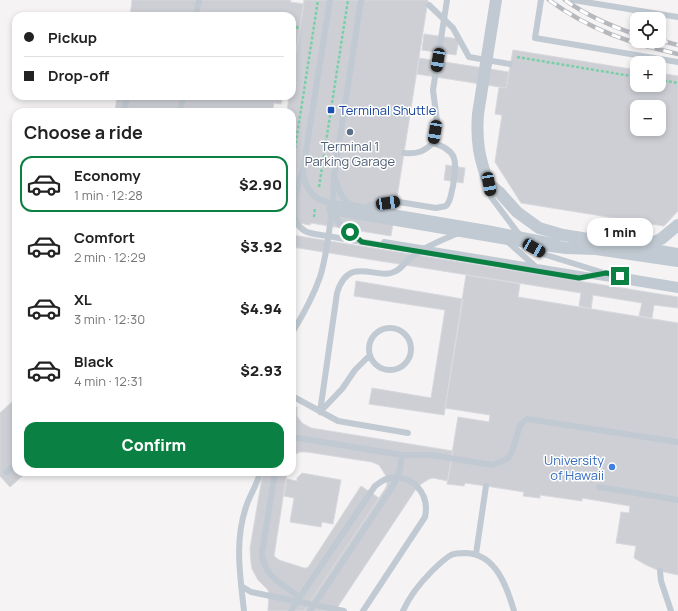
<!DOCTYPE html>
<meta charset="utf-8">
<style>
:root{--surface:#fff;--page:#f2f2f2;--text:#222;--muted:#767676;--line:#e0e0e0;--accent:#0b8043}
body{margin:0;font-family:Manrope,sans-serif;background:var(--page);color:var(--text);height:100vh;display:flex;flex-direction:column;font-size:15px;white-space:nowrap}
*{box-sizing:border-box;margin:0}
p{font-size:13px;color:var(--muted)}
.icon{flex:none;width:22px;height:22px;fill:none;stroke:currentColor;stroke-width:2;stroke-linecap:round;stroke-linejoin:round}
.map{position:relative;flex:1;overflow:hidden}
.panel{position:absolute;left:12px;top:108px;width:284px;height:368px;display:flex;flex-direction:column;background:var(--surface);border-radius:12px;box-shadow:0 2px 6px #0003}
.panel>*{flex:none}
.banner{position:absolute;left:12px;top:12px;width:284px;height:88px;border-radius:12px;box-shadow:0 2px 6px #0003;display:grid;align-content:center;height:88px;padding:0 12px;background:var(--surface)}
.buttons{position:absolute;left:630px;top:12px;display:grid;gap:8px}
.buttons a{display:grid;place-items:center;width:36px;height:36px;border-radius:8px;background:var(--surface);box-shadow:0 2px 6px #0003;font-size:20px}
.end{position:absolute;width:18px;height:18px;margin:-9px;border:5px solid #0b8043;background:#fff;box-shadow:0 0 0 2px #fff}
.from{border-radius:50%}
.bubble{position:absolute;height:28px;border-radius:12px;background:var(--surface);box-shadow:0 2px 6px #0003;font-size:13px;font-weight:800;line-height:28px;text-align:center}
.car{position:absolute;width:12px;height:24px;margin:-12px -6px;border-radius:5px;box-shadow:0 0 3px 1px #0007;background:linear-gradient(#222 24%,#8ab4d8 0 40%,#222 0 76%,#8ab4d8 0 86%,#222 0)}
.banner b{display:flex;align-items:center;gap:14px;height:38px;font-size:15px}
.banner b+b{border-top:1px solid var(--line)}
.banner i{width:10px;height:10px;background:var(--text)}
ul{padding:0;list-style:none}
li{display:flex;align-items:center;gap:12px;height:56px;margin:0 8px 6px;padding:0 4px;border:2px solid transparent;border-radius:12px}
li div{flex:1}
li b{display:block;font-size:15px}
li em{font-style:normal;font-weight:800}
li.on{border-color:var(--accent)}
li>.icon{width:36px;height:36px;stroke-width:1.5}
h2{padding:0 12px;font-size:18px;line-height:48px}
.button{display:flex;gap:8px;margin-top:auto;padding:8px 12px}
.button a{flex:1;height:46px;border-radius:12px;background:var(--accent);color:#fff;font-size:16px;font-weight:800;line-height:46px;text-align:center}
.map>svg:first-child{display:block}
</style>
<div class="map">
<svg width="678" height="611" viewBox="0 0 678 611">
<rect width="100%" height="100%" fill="#f5f3f3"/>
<path fill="#cdcfd5" stroke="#d7d9de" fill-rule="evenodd" d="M132,0h159l-1,2 14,2 -9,54h-3v-42h-162z
M304,0h124l-37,236 -80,-13 -1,2 -18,-3v-110h-5l2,-16h3v-17z
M424,34l35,5 -3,16 -34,-5z
M513,50l124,20v15h22v-12l19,3v135l-14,15 -13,-2 -1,7 -18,-3 1,-7 -112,-18 -26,-41 7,-47 -7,-1 4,-27 7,1zM637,107h22v22h-22z
M419,58l90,14 -3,16 -89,-14z
M117,96h166l-2,8 -7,-1 -2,9h-157z
M446,165l19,3 -2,15 -19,-3z
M292,235l386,62v11l-24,-3 -2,13 -13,-2 3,-13 -49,-8 -2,14 -12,-3 2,-13 -289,-46z
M466,275l54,9 -2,13 160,26v252l-18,-4 -14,-6 -12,-7 2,-12 -20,-3 5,-31 8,1 1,-7 -48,-8v3l-42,-6v3l-17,-2 1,-4 -38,-6 -21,-3 -1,3 -17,-2 11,-67 31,5 1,-7 -45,-7z
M356,281l107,18 -19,116 -75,-11 3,-16 59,10 14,-88 -91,-14z
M16,398v74h11l-17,15 -10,-11v-63z
M292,407h5v9l5,7 9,5 142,23 -5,30 -15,-3 -4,1 -11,7 -83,125h-31l81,-122 2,-4 -1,-9 -7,-11 -7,-3 -65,-10h-8l-7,5z
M263,472h24l-13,84 5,4 25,8h3l2,-2 52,-80 18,12 -75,113h-36l1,-17 -1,-4 -10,-10 -6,-11 -1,-6 -1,-15z
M302,473l39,7 -8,44 -11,-2 -1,5 -31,-5 4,-24 -10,-2 3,-17 10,2v-3z"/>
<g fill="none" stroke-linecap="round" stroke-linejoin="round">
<path stroke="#7ad0a6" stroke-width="2.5" stroke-dasharray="3 2" stroke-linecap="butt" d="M293,28l1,-5
M297,29l1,-5
M517,57l120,20
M659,80l19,3
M319,187l29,-187
M314,217l1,-9"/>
<path stroke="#c1cad2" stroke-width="6" d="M541,0l-6,38 143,24
M573,0l105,17
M429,5l24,23 16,29 41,7
M196,16l3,-16
M124,112l3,-16
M180,112l3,-16
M404,153c14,1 19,-1 29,-10l4,-22 -4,-31
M303,170l27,-170
M334,177l27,-177
M489,185l2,12 27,36
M351,205l136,23 71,14
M370,205l29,-3 37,6 10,-2c5,-5 5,-13 7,-20 3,-23 7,-35 -20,-43
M384,242l294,48
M508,242l28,25
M606,273l72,12
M369 349a21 21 0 1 1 42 0a21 21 0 1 1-42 0Z
M292,333c11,-18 21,-36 28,-56 7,-22 9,-46 12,-68
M292,396l46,25 70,12
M320,412l17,-119c12,-40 41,-11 59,-22 6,-3 10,-10 16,-14 13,-11 31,-17 46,-24
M320,412l22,-23 13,-19 15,-15
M292,437l110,18h29l61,10 13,-5 4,-3 3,-5 8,-27 7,-6 151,23
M7,472l9,-8
M275,472l-13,81c1,23 21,32 38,44l75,-111c4,-3 9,-7 14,-8 24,-4 41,16 36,39l-62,94
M599,487l79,13
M476,554l10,-68
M660,571l1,10 10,30
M241,586l10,6 93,19
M244,611c-4,-37 -10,-71 3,-107 4,-11 11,-21 13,-32
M403,611c7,-16 17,-28 29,-40 6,-6 12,-12 19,-16 4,-2 10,-2 15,-2 30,1 41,34 48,58"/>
<path stroke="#c1cad2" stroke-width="12" d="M489,184l11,9 17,19 22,16 24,7 44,7
M332,209l211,36 23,3 30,1 82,12
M636,249l25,-10 17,-14"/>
<defs>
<path id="rail" d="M549,0c41,30 80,43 129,54
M565,0c22,16 46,26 72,35
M659,40l19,5"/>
</defs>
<use href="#rail" stroke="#b5b8bd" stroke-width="4.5"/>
<use href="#rail" stroke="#fff" stroke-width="3" stroke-dasharray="9" stroke-linecap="butt"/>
<path stroke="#7ad0a6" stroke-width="2.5" stroke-dasharray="3 2" stroke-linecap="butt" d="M292,168l26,-168"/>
<path stroke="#c1cad2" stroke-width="6" d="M433,90l14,-90
M303,170c-6,16 -18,50 2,61 3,2 7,2 10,3l264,44 27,-5
M303,172c4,30 23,31 48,33
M334,177c0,15 -4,37 7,49 6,6 14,10 20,16
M336,180c3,9 5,20 14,24
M518,233l16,15 12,7 58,18
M291,611l9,-14
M310,611l83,-125 7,-16 2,-15"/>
<path stroke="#c1cad2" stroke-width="12" d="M489,184c-10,-25 -13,-44 -11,-70l18,-114
M607,242l71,12"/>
</g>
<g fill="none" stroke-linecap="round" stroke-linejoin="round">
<path stroke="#0b8043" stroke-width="5" d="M350,232l12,10 217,36 27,-5 14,3"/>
</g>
<rect fill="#1a4fb4" stroke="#fff" stroke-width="1.5" x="327" y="106" width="8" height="8" rx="2"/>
<circle fill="#5c6f8a" stroke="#fff" stroke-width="1.5" cx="350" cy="132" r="4"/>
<circle fill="#3f7fe0" stroke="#fff" stroke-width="1.5" cx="612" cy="467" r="4"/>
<g text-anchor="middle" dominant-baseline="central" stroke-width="3" stroke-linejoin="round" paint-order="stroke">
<g font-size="13" fill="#164399" stroke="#fff" text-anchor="start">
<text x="339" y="110">Terminal Shuttle</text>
</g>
<g font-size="13" fill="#4e5e75" stroke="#fff">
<text x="350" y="146">Terminal 1<tspan x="350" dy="15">Parking Garage</tspan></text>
</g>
<g font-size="13" fill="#366cbe" stroke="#fff" text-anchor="end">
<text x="604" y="460">University<tspan x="604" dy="15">of Hawaii</tspan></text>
</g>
</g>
</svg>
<div class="buttons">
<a><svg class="icon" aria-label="locate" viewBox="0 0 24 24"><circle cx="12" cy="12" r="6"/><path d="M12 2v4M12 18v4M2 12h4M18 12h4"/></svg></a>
<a>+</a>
<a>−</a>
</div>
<i class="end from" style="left:350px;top:232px"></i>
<i class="end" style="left:620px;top:276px"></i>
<div class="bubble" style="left:587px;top:218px;width:66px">1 min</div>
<i class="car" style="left:438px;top:60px;rotate:189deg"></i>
<i class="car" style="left:435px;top:132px;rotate:189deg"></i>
<i class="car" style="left:489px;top:184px;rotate:170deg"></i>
<i class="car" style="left:388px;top:203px;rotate:82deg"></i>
<i class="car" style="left:534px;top:248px;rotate:120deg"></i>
<div class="banner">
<b><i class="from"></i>Pickup</b>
<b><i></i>Drop-off</b>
</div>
<section class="panel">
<h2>Choose a ride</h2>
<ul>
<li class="on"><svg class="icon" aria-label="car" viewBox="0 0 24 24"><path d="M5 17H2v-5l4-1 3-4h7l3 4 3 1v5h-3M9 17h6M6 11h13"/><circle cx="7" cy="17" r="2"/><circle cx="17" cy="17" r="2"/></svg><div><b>Economy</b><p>1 min · 12:28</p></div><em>$2.90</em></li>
<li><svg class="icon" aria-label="car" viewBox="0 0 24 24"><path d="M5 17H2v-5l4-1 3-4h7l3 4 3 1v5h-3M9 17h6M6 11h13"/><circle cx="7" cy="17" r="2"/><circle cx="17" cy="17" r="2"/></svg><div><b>Comfort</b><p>2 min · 12:29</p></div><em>$3.92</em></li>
<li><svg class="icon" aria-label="car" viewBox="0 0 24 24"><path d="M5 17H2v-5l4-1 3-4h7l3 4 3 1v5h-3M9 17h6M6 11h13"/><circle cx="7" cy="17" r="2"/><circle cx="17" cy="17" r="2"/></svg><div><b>XL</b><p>3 min · 12:30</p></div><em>$4.94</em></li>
<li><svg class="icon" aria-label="car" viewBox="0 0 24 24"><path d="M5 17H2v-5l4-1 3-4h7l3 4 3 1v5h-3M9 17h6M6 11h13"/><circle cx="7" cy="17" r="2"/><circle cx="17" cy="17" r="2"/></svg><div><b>Black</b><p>4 min · 12:31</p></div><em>$2.93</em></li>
</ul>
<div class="button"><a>Confirm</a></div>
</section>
</div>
